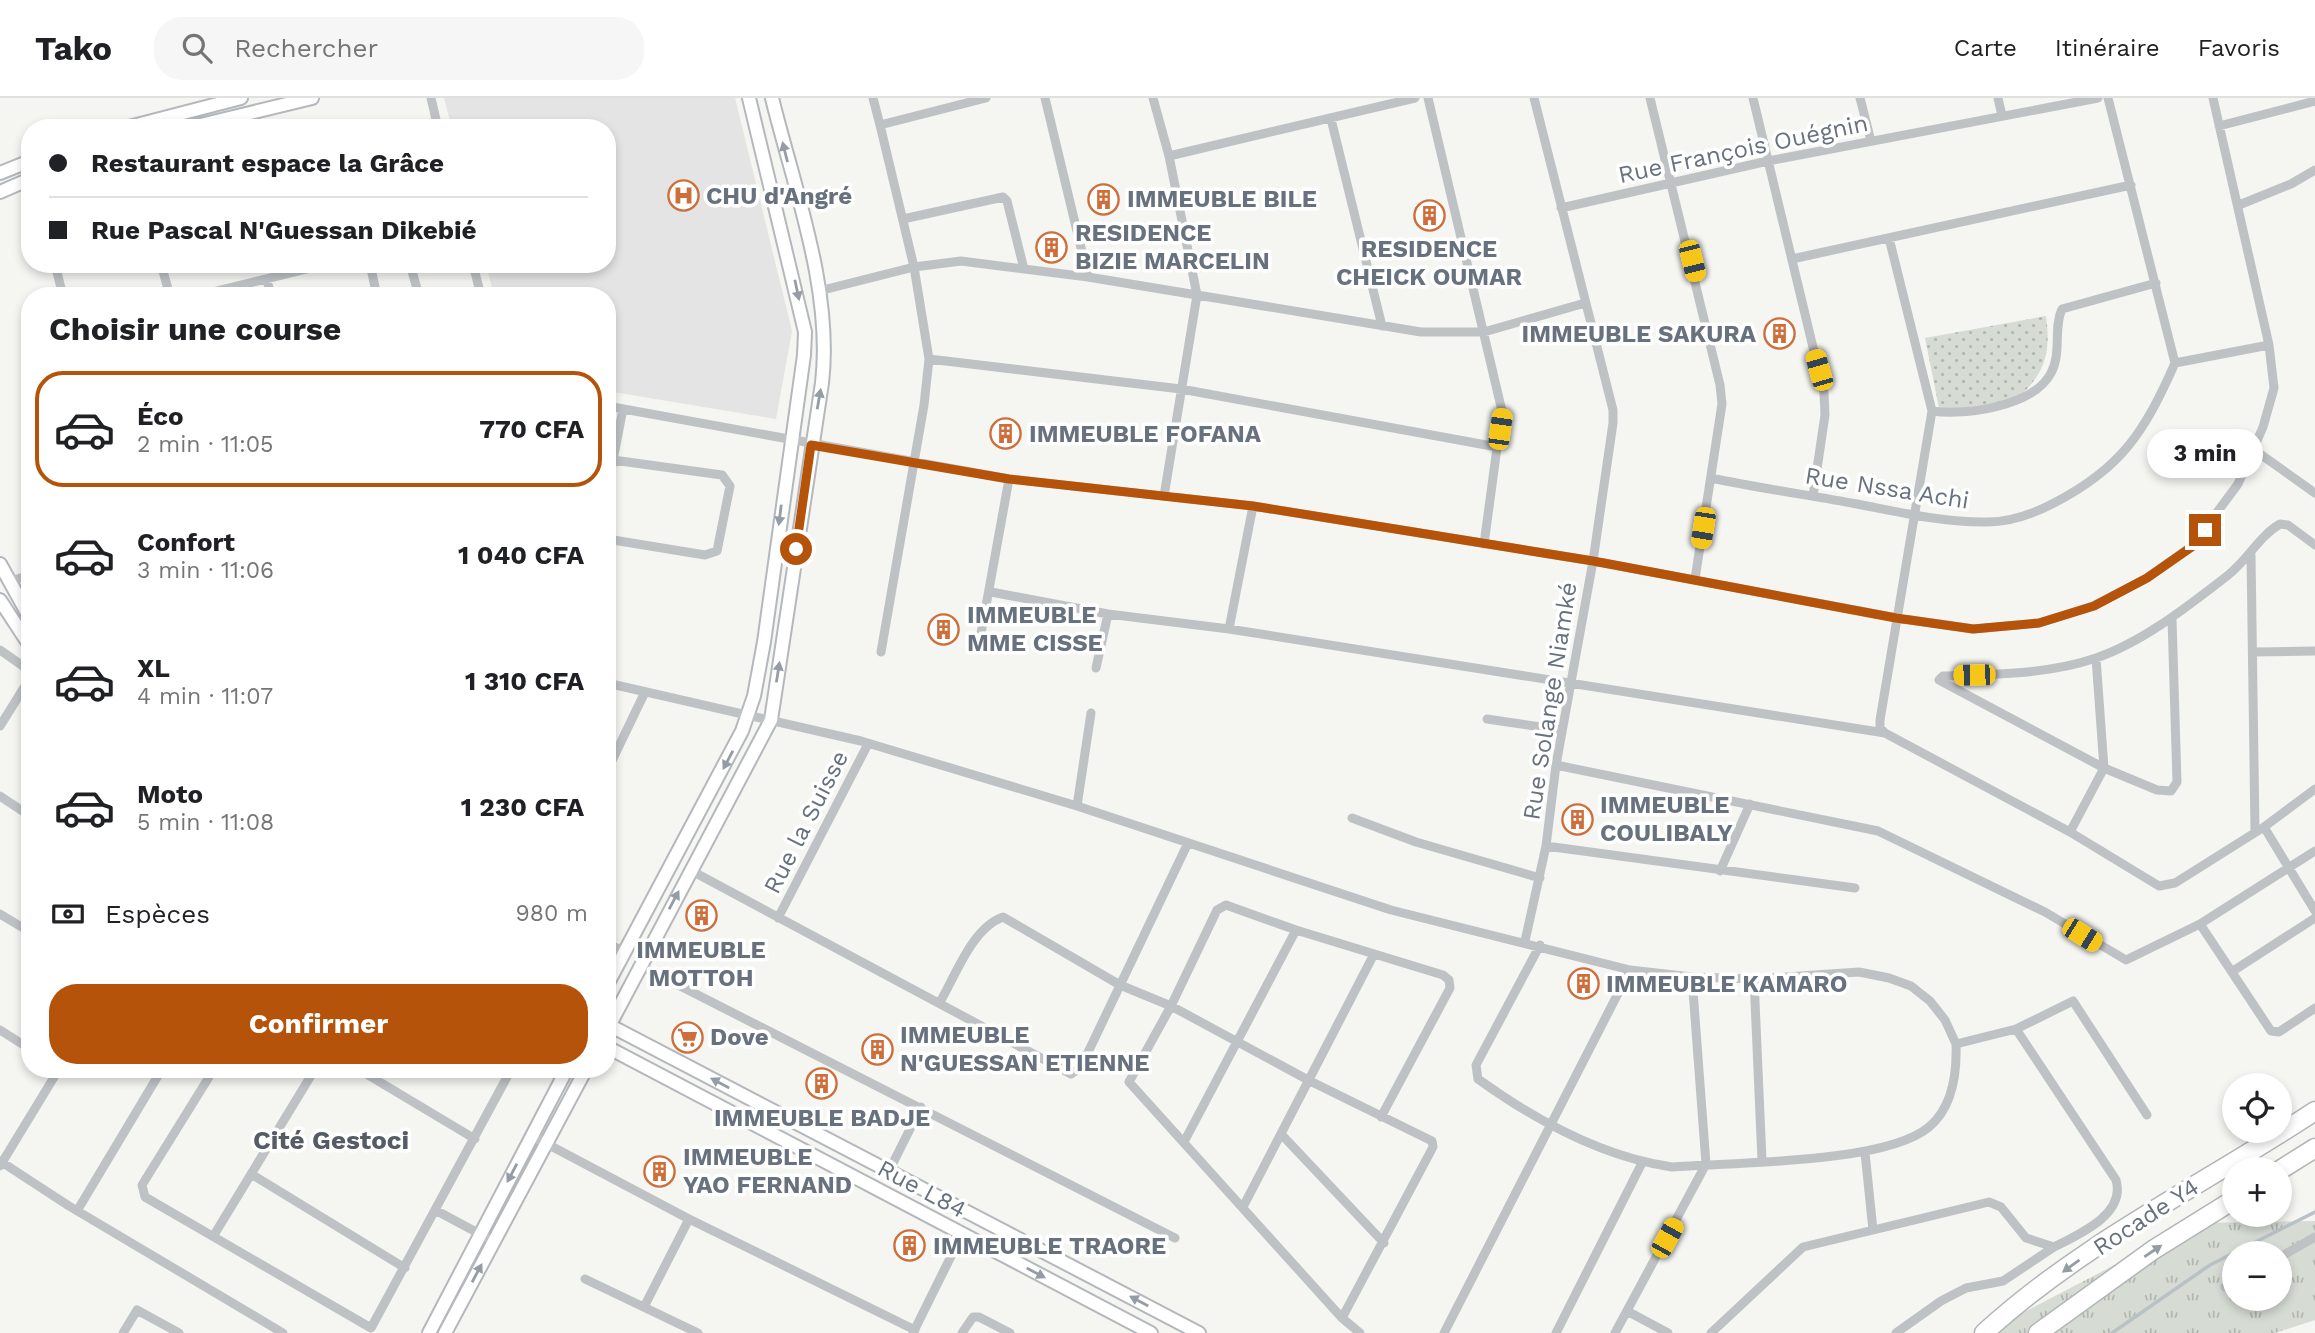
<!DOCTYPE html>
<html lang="fr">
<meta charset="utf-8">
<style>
:root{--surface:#fff;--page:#f6f6f6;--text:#202124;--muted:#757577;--line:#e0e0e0;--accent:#b45309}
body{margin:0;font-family:"Work Sans",sans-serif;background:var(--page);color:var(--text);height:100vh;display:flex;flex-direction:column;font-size:26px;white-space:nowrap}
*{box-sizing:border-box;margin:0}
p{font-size:23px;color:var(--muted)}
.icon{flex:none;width:38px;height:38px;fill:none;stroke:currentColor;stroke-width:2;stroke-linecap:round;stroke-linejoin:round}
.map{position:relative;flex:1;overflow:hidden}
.panel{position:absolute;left:21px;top:189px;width:595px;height:791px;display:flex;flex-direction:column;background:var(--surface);border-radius:28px;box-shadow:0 4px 10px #0003}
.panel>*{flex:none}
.guide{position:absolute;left:21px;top:21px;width:595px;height:154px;border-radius:28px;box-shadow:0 4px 10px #0003;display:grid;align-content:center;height:154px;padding:0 28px;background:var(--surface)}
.fabs{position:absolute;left:2222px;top:975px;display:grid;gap:14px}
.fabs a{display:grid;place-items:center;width:70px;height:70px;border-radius:50%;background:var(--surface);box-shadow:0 4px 10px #0003;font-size:35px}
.end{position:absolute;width:32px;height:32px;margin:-16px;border:9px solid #b45309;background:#fff;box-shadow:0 0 0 4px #fff}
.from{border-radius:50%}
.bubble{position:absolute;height:49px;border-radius:24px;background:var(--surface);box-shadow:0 4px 10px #0003;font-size:23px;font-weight:700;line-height:49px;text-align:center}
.car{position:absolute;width:21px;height:42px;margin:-21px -10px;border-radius:9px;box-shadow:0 0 5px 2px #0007;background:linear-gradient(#f5c518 24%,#345 0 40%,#f5c518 0 76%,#345 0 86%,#f5c518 0)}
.guide b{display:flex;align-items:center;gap:24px;height:66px;font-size:26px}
.guide b+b{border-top:2px solid var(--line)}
.guide i{width:18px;height:18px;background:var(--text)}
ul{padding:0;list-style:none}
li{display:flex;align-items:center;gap:21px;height:116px;margin:0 14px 10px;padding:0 14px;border:4px solid transparent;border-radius:28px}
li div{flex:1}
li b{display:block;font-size:26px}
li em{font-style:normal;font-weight:700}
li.current{border-color:var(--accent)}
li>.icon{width:63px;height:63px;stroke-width:1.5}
h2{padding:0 28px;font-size:32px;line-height:84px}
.pay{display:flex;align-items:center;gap:18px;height:77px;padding:0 28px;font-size:26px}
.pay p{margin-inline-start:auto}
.button{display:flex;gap:14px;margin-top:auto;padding:14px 28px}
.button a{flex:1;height:80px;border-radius:28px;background:var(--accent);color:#fff;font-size:28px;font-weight:700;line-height:80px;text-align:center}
header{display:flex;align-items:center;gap:42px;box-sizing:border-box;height:98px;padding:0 35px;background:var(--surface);border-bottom:2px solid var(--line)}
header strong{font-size:33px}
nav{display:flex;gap:38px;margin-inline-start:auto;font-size:24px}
.search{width:490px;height:63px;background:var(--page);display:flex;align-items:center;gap:18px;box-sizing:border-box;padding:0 24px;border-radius:28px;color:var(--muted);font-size:26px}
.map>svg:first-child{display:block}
</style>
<header>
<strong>Tako</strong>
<div class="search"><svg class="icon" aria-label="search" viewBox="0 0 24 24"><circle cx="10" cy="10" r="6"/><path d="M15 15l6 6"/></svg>Rechercher</div>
<nav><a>Carte</a><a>Itinéraire</a><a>Favoris</a></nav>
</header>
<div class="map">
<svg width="2315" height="1235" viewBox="0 0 2315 1235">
<defs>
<pattern id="grass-tufts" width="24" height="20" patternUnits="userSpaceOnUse" patternTransform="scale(1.75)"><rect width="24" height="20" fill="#d6dbd4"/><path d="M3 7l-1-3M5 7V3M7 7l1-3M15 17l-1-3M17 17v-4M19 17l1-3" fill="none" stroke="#b1b6b1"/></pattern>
<pattern id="park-dots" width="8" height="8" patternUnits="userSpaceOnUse" patternTransform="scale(1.75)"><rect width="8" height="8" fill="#d6dbd4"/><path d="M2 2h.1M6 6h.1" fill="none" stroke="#b1b6b1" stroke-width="1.8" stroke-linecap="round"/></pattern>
</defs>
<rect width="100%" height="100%" fill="#f5f5f2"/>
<path fill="#e3e4e3" d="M444,0h291l57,233 -16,88 -169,-28v-95h-113l-8,-32h121v-136h-155z"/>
<path fill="url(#grass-tufts)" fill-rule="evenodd" d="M2315,1123v99l-40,13h-291l211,-110zM2235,1155h45v45h-45z"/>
<path fill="url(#park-dots)" d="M2046,218c4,30 2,51 -20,74 -7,8 -16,16 -27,18 -19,3 -40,0 -60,0l-14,-70z"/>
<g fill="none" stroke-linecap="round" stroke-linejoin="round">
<path stroke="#b8c1c5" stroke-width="3.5" d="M2112,1235l98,-68 105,-53"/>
<defs>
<path id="secondary" d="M125,30l116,-30
M188,30l124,-30
M0,75l30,-12
M0,94l30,-13
M0,466l30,54
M0,502l30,46
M607,887l135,-254 12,-35 10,-54 40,-287 1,-23 -56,-234
M607,926l592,309
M607,932l164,-310 51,-337c11,-93 -28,-195 -50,-285
M607,949l544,286
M429,1235l138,-264
M445,1235l141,-264"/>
<path id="highway" d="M2280,1072l35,-22
M1984,1235c98,-90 221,-149 331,-222
M2038,1235l115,-83 82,-51"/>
</defs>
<use href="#secondary" stroke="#b4b7bc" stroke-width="16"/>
<use href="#highway" stroke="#b2b5b8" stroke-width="21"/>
<path stroke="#bfc2c5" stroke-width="9" d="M431,0l7,30
M873,0l7,27
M1045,0l43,179
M1153,0l16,58 28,139 -33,201
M1428,0l74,313 -18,133
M1650,0l70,287 2,19 -27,175
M1753,0l71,295 1,22 -12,81
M1860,0l11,43
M1998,0l4,18
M1331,21l51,207
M2219,28l96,-25
M1169,58l246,-58
M2239,107l52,-21 24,-14
M1561,110l207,-47 330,-63
M903,121l100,-22 4,4 17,68
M1792,161l339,-74
M55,166l8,32
M161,166l9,32
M370,166l7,32
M410,166l9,32
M473,166l8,32
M267,182l4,16
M819,193l95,-24 47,-6 127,16 333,55h63l101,-29
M196,198l131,-32
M929,261l252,30 316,58
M2175,265l94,-18
M607,308l402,73 244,27 340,55 304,57 77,11 65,-6 54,-17 54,-28 45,-32 46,-62 25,-57 11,-39 -5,-43 -56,-247
M1932,313c34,5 102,-5 119,-38 11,-20 2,-45 11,-64l94,-26
M2253,351l62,44
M1711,380c48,10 97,17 146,26 42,8 88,19 131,18 24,0 45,-8 66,-19 68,-35 91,-72 121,-140l-67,-265
M607,392l6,-30h-4
M607,441l98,16 12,-4 13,-65 -8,-11 -109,-15 10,-51
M2251,457l4,277
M8,484l22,-7
M991,494l117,22 121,15 656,104 185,99 89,54 16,-3 89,-56 51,-38
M1229,531l24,-123
M0,552l30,21
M978,552l31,-171
M881,554l43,-247 5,-46 -15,-92 -34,-142 106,-27
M2254,554l61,-1
M1096,570l12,-54
M1939,582l4,-4c48,-1 107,-2 153,-18 47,-16 92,-52 131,-82 20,-15 32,-40 53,-52l8,1 27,20
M1939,582l165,88 53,22 14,1 6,-9 -5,-163
M607,585l254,58 216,65 314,104 239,60 62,7 62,2 105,-7 30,6 22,8 19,15 15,19 11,24
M1487,621l75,11
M0,628l30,-48
M1885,635l-5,-5v-8l52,-309 -43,-173
M1556,667l322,66 167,81 81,48 74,-36 115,-73
M607,673l38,-79
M0,698l30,20
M1077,708l14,-93
M1352,720l64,24 124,36
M2264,729l51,84
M2070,734l34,-64 -8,-110
M1546,748l309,42
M690,772l381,204 10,-7 107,-224
M1720,773l30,-67
M0,816l30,18
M778,820l90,-174
M2200,826l71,107 8,1 36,-24
M24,830l6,-8
M1296,832l147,45 6,5 1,8 -69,129
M1525,843l21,-95 10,-81 37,-204 20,-138v-13l-79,-312
M607,845l17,9
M1540,847l-64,120 2,14c57,41 124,78 194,88 61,-5 213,-3 257,-40 24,-20 28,-54 27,-83l60,-15 57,-28 74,114
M639,867l536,273
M2233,873l82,-53
M1754,881l8,181
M940,904c16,-27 32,-74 63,-85l117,68 51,21 139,75 122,60 1,6 -91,171
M0,932l30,19
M214,971l-72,116 3,12 226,131 136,-251 -2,-8
M358,971l117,70
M1282,1037l102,108
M532,1038l157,83 226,111
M1184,1044l112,-212 -70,-25 -9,5 -46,96 -42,76 213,236 18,15
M1865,1055l8,77
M0,1063l69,45 214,127
M0,1068l59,-97
M889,1073l32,-64
M251,1076l154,94
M1243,1109l130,-251
M77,1113l85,-142
M437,1113l56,30
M214,1137l101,-166
M2280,1159l35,-20
M585,1181l113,54
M2225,1189l10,-5
M645,1207l44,-86
M1627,1213l41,22
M123,1235l14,-23 42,23
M913,1235l49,-99
M962,1235l11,-16h6l31,16
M1444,1235l186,-363
M1556,1235l86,-170
M1615,1235l91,-169 -14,-187
M1711,1235l92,-86 186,-45 12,5 25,31 28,9c26,-13 72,-33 62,-67l-100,-151
M1896,1235l45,-32 25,-13 37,-7 51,-34"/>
<use href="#secondary" stroke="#fff" stroke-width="12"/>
<use href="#highway" stroke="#fff" stroke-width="18"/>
</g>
<defs><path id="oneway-solid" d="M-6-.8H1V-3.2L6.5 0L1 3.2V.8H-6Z" transform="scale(1.75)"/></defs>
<g fill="#959ca5">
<use href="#oneway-solid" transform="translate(785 54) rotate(-104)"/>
<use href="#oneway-solid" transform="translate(797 192) rotate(78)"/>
<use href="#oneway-solid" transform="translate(819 301) rotate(-80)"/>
<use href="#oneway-solid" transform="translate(780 417) rotate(97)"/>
<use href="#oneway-solid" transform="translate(778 574) rotate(-81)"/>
<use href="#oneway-solid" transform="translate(728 662) rotate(118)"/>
<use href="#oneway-solid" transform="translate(674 802) rotate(-62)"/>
<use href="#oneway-solid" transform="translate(720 985) rotate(-152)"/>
<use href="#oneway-solid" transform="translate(512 1075) rotate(118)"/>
<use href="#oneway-solid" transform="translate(2153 1153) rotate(-34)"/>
<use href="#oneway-solid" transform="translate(2071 1168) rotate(144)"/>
<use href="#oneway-solid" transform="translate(477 1175) rotate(-62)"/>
<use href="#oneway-solid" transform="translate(1036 1175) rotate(28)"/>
<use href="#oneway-solid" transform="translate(1139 1203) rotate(-152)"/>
</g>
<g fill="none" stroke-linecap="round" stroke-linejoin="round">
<path stroke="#b45309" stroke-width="9" d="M796,451l15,-104 198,34 244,27 340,55 303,57 77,11 66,-6 55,-17 53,-28 46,-32 12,-16"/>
</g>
<defs>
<symbol id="hospital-ring" viewBox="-11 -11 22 22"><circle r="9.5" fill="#fff" stroke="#cd6e3b" stroke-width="1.5"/><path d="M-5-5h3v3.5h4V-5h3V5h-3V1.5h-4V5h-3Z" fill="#cd6e3b"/></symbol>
<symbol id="building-ring" viewBox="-11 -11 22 22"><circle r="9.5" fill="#fff" stroke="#cd6e3b" stroke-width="1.5"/><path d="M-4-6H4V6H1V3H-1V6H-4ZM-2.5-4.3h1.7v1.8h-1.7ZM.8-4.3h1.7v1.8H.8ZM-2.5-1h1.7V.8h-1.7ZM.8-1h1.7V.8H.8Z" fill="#cd6e3b"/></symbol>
<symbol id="supermarket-ring" viewBox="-11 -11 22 22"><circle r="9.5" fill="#fff" stroke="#cd6e3b" stroke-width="1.5"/><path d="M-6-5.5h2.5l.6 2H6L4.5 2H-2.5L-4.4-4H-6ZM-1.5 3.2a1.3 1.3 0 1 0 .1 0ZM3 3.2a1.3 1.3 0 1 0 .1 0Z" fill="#cd6e3b"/></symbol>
</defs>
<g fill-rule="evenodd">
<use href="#hospital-ring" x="666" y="80" width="35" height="35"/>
<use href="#building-ring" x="1086" y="84" width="35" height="35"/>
<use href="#building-ring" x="1412" y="100" width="35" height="35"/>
<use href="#building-ring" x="1034" y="132" width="35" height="35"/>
<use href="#building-ring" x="1762" y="218" width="35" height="35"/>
<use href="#building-ring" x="988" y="318" width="35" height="35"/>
<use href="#building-ring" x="926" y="514" width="35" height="35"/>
<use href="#building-ring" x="1560" y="704" width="35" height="35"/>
<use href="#building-ring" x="684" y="800" width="35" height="35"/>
<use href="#building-ring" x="1566" y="868" width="35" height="35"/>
<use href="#supermarket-ring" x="670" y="922" width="35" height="35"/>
<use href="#building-ring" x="860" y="934" width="35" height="35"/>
<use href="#building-ring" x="804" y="968" width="35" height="35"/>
<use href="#building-ring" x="642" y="1056" width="35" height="35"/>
<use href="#building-ring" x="892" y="1130" width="35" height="35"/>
</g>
<g text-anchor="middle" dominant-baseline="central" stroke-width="7" stroke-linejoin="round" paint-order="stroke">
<g font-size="24" fill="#68727f" stroke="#fff">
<text transform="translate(1743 51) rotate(-12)">Rue François Ouégnin</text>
<text transform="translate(1887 390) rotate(9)">Rue Nssa Achi</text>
<text transform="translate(1550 603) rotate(-81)">Rue Solange Niamké</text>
<text transform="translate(806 724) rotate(-63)">Rue la Suisse</text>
<text transform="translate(922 1091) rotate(28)">Rue L84</text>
<text transform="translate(2146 1119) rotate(-33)">Rocade Y4</text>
</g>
<g font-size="24" font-weight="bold" fill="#68727f" stroke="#fff" text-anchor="start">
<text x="706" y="98">CHU d'Angré</text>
<text x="1127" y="101">IMMEUBLE BILE</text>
<text x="1075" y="135">RESIDENCE<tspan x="1075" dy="28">BIZIE MARCELIN</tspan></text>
<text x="1429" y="151" text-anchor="middle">RESIDENCE<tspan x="1429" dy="28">CHEICK OUMAR</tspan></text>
<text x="1756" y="236" text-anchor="end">IMMEUBLE SAKURA</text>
<text x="1029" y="336">IMMEUBLE FOFANA</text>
<text x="967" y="517">IMMEUBLE<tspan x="967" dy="28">MME CISSE</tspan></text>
<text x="1600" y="707">IMMEUBLE<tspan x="1600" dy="28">COULIBALY</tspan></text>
<text x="701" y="852" text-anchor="middle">IMMEUBLE<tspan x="701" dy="28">MOTTOH</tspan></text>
<text x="1606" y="886">IMMEUBLE KAMARO</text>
<text x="900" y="937">IMMEUBLE<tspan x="900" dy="28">N'GUESSAN ETIENNE</tspan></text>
<text x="710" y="939">Dove</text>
<text x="822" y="1020" text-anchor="middle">IMMEUBLE BADJE</text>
<text x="683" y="1059">IMMEUBLE<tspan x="683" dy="28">YAO FERNAND</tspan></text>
<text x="933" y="1148">IMMEUBLE TRAORE</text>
</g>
<g font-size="26" font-weight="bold" fill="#555c66" stroke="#fff">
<text x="331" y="1042">Cité Gestoci</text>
</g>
</g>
</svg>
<div class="fabs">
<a><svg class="icon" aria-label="locate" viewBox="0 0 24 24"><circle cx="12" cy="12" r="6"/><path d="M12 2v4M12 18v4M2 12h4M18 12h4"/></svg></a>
<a>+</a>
<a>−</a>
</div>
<i class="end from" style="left:796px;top:451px"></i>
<i class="end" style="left:2205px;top:432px"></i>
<div class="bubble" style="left:2147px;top:331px;width:116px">3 min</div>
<i class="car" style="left:1692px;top:163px;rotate:166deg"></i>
<i class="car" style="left:1819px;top:272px;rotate:344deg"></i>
<i class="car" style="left:1500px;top:331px;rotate:8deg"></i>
<i class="car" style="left:1703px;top:430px;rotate:189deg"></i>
<i class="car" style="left:1974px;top:577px;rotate:269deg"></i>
<i class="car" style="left:2082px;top:837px;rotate:122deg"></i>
<i class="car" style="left:1667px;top:1140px;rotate:29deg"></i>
<div class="guide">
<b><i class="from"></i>Restaurant espace la Grâce</b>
<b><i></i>Rue Pascal N'Guessan Dikebié</b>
</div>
<section class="panel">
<h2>Choisir une course</h2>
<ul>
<li class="current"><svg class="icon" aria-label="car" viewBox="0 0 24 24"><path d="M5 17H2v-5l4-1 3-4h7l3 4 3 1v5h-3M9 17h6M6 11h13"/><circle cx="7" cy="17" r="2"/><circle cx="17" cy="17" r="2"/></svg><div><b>Éco</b><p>2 min · 11:05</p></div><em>770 CFA</em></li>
<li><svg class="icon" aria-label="car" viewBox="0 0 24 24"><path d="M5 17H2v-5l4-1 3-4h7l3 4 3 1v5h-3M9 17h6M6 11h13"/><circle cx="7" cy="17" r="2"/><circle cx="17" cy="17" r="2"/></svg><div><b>Confort</b><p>3 min · 11:06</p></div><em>1 040 CFA</em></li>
<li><svg class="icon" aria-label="car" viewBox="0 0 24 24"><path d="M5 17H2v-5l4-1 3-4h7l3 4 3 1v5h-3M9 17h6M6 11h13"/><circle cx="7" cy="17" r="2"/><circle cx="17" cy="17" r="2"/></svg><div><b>XL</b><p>4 min · 11:07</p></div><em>1 310 CFA</em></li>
<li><svg class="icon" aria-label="car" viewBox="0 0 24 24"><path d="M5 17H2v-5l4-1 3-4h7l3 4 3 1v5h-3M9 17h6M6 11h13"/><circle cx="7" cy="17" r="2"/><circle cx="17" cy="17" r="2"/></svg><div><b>Moto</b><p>5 min · 11:08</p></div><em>1 230 CFA</em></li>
</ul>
<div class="pay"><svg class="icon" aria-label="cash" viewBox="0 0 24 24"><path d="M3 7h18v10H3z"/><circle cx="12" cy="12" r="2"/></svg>Espèces<p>980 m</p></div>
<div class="button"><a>Confirmer</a></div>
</section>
</div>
